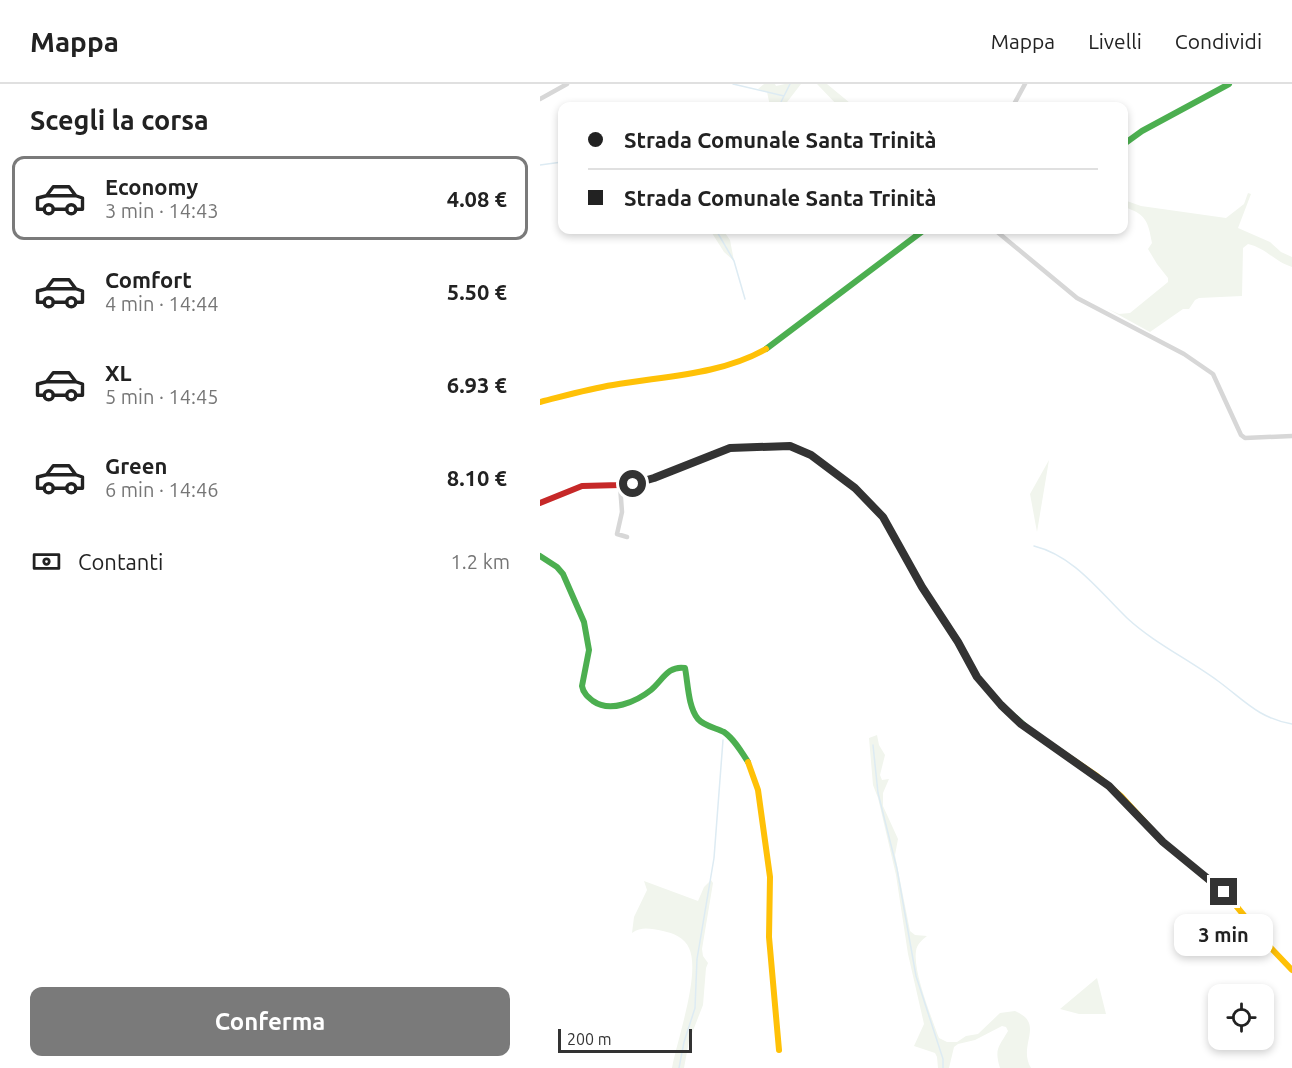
<!DOCTYPE html>
<html lang="it">
<meta charset="utf-8">
<style>
:root{--surface:#fff;--page:#f6f6f6;--text:#222;--muted:#767676;--line:#e0e0e0;--accent:#7a7a7a}
body{margin:0;font-family:Ubuntu,sans-serif;background:var(--page);color:var(--text);height:100vh;display:flex;flex-direction:column;font-size:22px;white-space:nowrap}
*{box-sizing:border-box;margin:0}
p{font-size:20px;color:var(--muted)}
.icon{flex:none;width:33px;height:33px;fill:none;stroke:currentColor;stroke-width:2;stroke-linecap:round;stroke-linejoin:round}
.map{position:relative;flex:1;overflow:hidden}
.side{display:flex;flex-direction:column;background:var(--surface);width:540px}
.side>*{flex:none}
.banner{position:absolute;left:18px;top:18px;width:570px;height:132px;border-radius:12px;box-shadow:0 3px 9px #0003;display:grid;align-content:center;height:132px;padding:0 30px;background:var(--surface)}
.tools{position:absolute;left:668px;top:900px;display:grid;gap:12px}
.tools a{display:grid;place-items:center;width:66px;height:66px;border-radius:12px;background:var(--surface);box-shadow:0 3px 9px #0003;font-size:30px}
.scale{position:absolute;left:18px;bottom:15px;width:134px;box-sizing:border-box;padding-left:6px;border:3px solid #333;border-top:0;font-size:16px;line-height:21px;white-space:nowrap;color:#333;-webkit-text-stroke:4px #fff;paint-order:stroke}
.end{position:absolute;width:27px;height:27px;margin:-14px;border:8px solid #333;background:#fff;box-shadow:0 0 0 3px #fff}
.from{border-radius:50%}
.bubble{position:absolute;height:42px;border-radius:12px;background:var(--surface);box-shadow:0 3px 9px #0003;font-size:20px;font-weight:700;line-height:42px;text-align:center}
.banner b{display:flex;align-items:center;gap:21px;height:57px;font-size:22px}
.banner b+b{border-top:2px solid var(--line)}
.banner i{width:15px;height:15px;background:var(--text)}
ul{padding:0;list-style:none}
li{display:flex;align-items:center;gap:18px;height:84px;margin:0 12px 9px;padding:0 18px;border:3px solid transparent;border-radius:12px}
li div{flex:1}
li b{display:block;font-size:22px}
li em{font-style:normal;font-weight:700}
li.active{border-color:var(--accent)}
li>.icon{width:54px;height:54px;stroke-width:1.5}
h2{padding:0 30px;font-size:27px;line-height:72px}
.pay{display:flex;align-items:center;gap:15px;height:66px;padding:0 30px;font-size:22px}
.pay p{margin-inline-start:auto}
.action{display:flex;gap:12px;margin-top:auto;padding:12px 30px}
.action a{flex:1;height:69px;border-radius:12px;background:var(--accent);color:#fff;font-size:24px;font-weight:700;line-height:69px;text-align:center}
header{display:flex;align-items:center;gap:36px;box-sizing:border-box;height:84px;padding:0 30px;background:var(--surface);border-bottom:2px solid var(--line)}
header strong{font-size:28px}
nav{display:flex;gap:33px;margin-inline-start:auto;font-size:21px}
main{display:flex;flex:1;min-height:0}
.map>svg:first-child{display:block}
</style>
<header>
<strong>Mappa</strong>
<nav><a>Mappa</a><a>Livelli</a><a>Condividi</a></nav>
</header>
<main>
<section class="side">
<h2>Scegli la corsa</h2>
<ul>
<li class="active"><svg class="icon" aria-label="car" viewBox="0 0 24 24"><path d="M5 17H2v-5l4-1 3-4h7l3 4 3 1v5h-3M9 17h6M6 11h13"/><circle cx="7" cy="17" r="2"/><circle cx="17" cy="17" r="2"/></svg><div><b>Economy</b><p>3 min · 14:43</p></div><em>4.08 €</em></li>
<li><svg class="icon" aria-label="car" viewBox="0 0 24 24"><path d="M5 17H2v-5l4-1 3-4h7l3 4 3 1v5h-3M9 17h6M6 11h13"/><circle cx="7" cy="17" r="2"/><circle cx="17" cy="17" r="2"/></svg><div><b>Comfort</b><p>4 min · 14:44</p></div><em>5.50 €</em></li>
<li><svg class="icon" aria-label="car" viewBox="0 0 24 24"><path d="M5 17H2v-5l4-1 3-4h7l3 4 3 1v5h-3M9 17h6M6 11h13"/><circle cx="7" cy="17" r="2"/><circle cx="17" cy="17" r="2"/></svg><div><b>XL</b><p>5 min · 14:45</p></div><em>6.93 €</em></li>
<li><svg class="icon" aria-label="car" viewBox="0 0 24 24"><path d="M5 17H2v-5l4-1 3-4h7l3 4 3 1v5h-3M9 17h6M6 11h13"/><circle cx="7" cy="17" r="2"/><circle cx="17" cy="17" r="2"/></svg><div><b>Green</b><p>6 min · 14:46</p></div><em>8.10 €</em></li>
</ul>
<div class="pay"><svg class="icon" aria-label="cash" viewBox="0 0 24 24"><path d="M3 7h18v10H3z"/><circle cx="12" cy="12" r="2"/></svg>Contanti<p>1.2 km</p></div>
<div class="action"><a>Conferma</a></div>
</section>
<div class="map">
<svg width="752" height="984" viewBox="0 0 752 984">
<rect width="100%" height="100%" fill="#fff"/>
<path fill="#f1f5ed" d="M224,0h11l1,2 9,-2h16l-17,22h-14l-3,-14 -9,-3z
M277,0h10l23,19 4,1 -2,2h-14z
M708,109l3,1 -13,34 32,14 11,10 11,5v10c-17,-5 -26,-19 -44,-23l-5,4 -1,48 -43,2 -4,2 -6,9h-6l-33,23 -42,-23 11,5 11,-1 38,-31v-4l-11,-14 -9,-15 4,-6c-4,-22 -6,-29 -28,-36v-7l17,6 85,12 18,-14z
M170,146h13l7,10 4,21 -10,-9z
M509,376l-12,72 -7,-38z
M337,651l2,10 6,10 -5,20 2,5 7,-1 -6,14v13l15,33 -3,16 15,76 5,4 12,1c-5,4 -10,8 -11,15 -3,20 14,62 21,82l2,5 8,4h10l9,-6 12,-2 22,-21 15,-2c31,13 2,34 16,57h-31c-6,-20 -1,-21 8,-37l-2,-4 -4,-1 -27,14 -17,4 -4,3 -5,21h-11l-1,-11 -2,-4 -21,-7 10,-22 -16,-70 -12,-79 -18,-77 -5,-13 -4,-47z
M171,796l2,3 -11,66 1,7 5,7 -2,5 -3,37 -14,36 -5,27h-12c5,-28 29,-95 17,-120 -4,-10 -16,-15 -26,-17 -12,-2 -21,-5 -31,2l2,-16 13,-27 -3,-9 54,20 6,-14z
M557,894l9,36h-27l-19,-5z"/>
<g fill="none" stroke-linecap="round" stroke-linejoin="round">
<path stroke="#ddebf3" stroke-width="1.5" d="M193,0l51,12
M239,22l11,-22
M0,81l22,-3
M176,146l18,31 11,38
M494,462c40,10 65,45 93,72 27,25 61,41 91,63 26,19 40,37 74,43
M333,661l5,48 19,76 19,107 27,83v9
M139,984l5,-26 11,-34 2,-49 17,-101 9,-118"/>
<path stroke="#d7d7d7" stroke-width="4.5" d="M0,15l27,-15
M473,22l12,-22
M455,146l82,68 107,56 29,20 28,61 4,3 47,-2
M80,401l2,27 -5,22 10,3"/>
<path stroke="#4caf50" stroke-width="6" d="M584,60l18,-13 87,-47
M226,265l158,-119
M209,363l41,-1 21,9 44,33 28,29 39,70 36,56 19,34 24,28 31,27
M0,472l17,11 6,7 21,48 5,28 -7,36c1,7 6,11 11,15 17,12 43,1 58,-11 11,-9 17,-25 34,-22 3,15 3,39 13,51 6,7 18,9 26,13 10,7 17,19 24,30"/>
<path stroke="#ffc107" stroke-width="6" d="M0,318c24,-6 48,-13 73,-17 51,-9 107,-10 153,-36
M492,648l65,44 24,20 42,46 65,54 42,51 22,23
M208,678l10,28 12,87 -1,60 10,113"/>
<path stroke="#c62828" stroke-width="6" d="M0,419l42,-17 38,-1 26,-4 84,-33 19,-1"/>
</g>
<g fill="none" stroke-linecap="round" stroke-linejoin="round">
<path stroke="#333" stroke-width="8" d="M93,400l21,-6 76,-30 60,-2 21,9 44,33 28,29 39,70 36,55 19,35 24,28 20,19 88,62 54,56 61,50"/>
</g>
</svg>
<div class="tools">
<a><svg class="icon" aria-label="locate" viewBox="0 0 24 24"><circle cx="12" cy="12" r="6"/><path d="M12 2v4M12 18v4M2 12h4M18 12h4"/></svg></a>
</div>
<div class="scale">200 m</div>
<i class="end from" style="left:93px;top:400px"></i>
<i class="end" style="left:684px;top:808px"></i>
<div class="bubble" style="left:634px;top:830px;width:99px">3 min</div>
<div class="banner">
<b><i class="from"></i>Strada Comunale Santa Trinità</b>
<b><i></i>Strada Comunale Santa Trinità</b>
</div>
</div>
</main>
